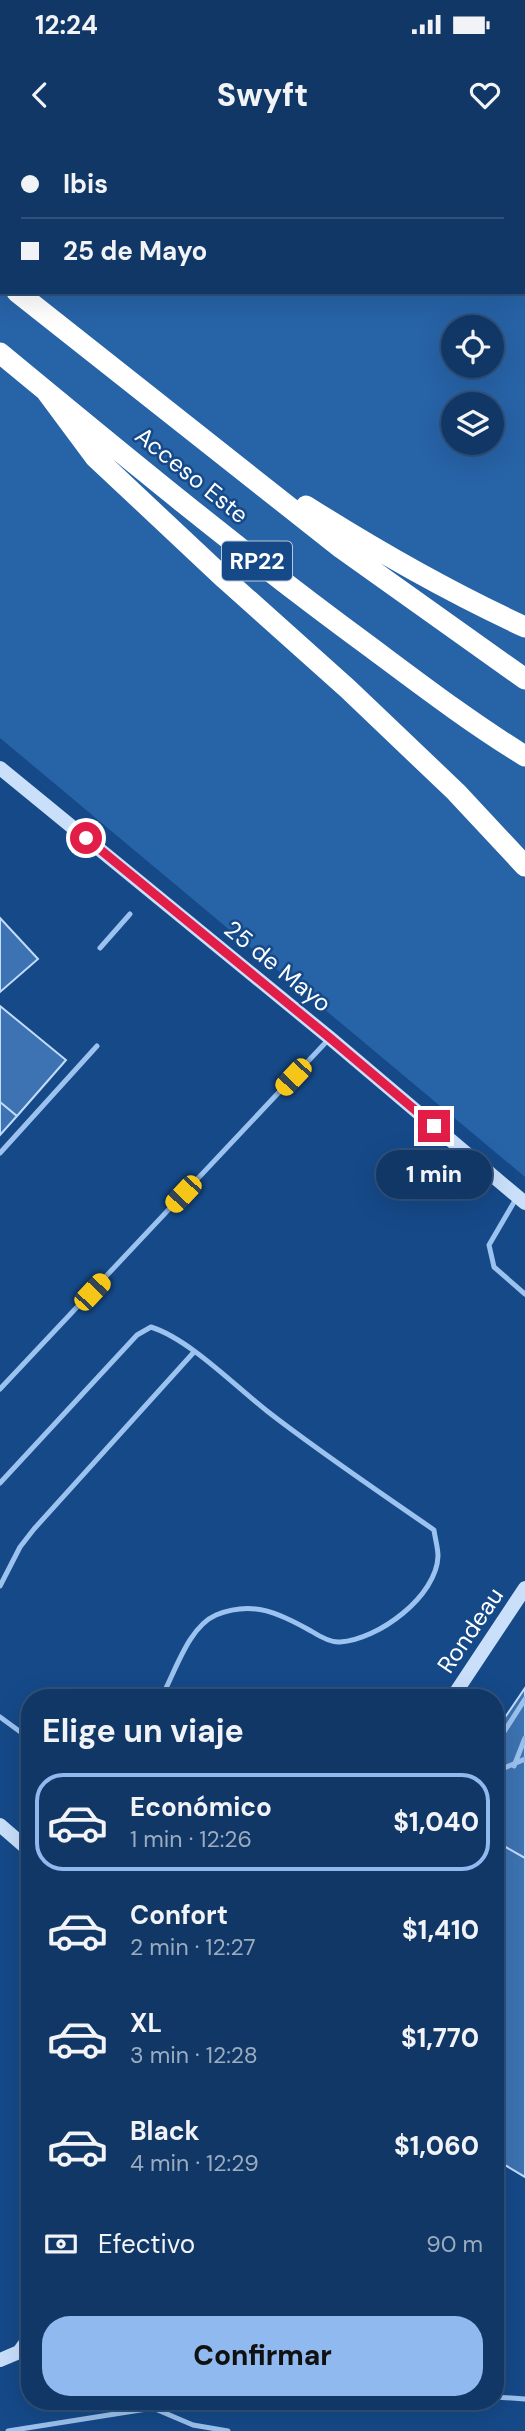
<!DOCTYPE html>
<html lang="es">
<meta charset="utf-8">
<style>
:root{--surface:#103766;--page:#193f6c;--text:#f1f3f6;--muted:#9cacbf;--line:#30517a;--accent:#90b9f0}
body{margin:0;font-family:"DM Sans",sans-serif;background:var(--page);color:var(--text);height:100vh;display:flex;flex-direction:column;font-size:26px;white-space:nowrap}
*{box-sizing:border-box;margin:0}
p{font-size:23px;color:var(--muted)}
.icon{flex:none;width:38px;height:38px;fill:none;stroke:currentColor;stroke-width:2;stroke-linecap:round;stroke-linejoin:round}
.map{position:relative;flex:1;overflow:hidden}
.sheet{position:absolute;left:21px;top:1549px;width:483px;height:721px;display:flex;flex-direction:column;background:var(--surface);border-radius:28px;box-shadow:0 7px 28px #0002,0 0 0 2px var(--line)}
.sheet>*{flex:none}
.guide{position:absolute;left:0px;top:0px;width:525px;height:154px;box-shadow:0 7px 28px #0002,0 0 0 2px var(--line);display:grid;align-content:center;height:154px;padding:0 21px;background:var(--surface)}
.tools{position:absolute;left:441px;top:175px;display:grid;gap:14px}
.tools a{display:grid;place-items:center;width:63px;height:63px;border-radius:50%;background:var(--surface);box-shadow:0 7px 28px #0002,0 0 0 2px var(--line);font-size:35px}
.end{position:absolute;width:32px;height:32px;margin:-16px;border:9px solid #e11d48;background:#fff;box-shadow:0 0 0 4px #fff}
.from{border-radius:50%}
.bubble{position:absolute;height:49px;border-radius:24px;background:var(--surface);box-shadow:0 7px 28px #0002,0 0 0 2px var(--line);font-size:23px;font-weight:800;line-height:49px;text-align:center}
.car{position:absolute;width:21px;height:42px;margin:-21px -10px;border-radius:9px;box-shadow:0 0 5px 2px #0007;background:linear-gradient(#f5c518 24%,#345 0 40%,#f5c518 0 76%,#345 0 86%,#f5c518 0)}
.guide b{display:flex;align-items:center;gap:24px;height:66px;font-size:26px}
.guide b+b{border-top:2px solid var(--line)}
.guide i{width:18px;height:18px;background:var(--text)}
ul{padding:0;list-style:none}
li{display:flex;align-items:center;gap:21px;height:98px;margin:0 14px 10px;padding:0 7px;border:4px solid transparent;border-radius:28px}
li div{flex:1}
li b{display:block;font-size:26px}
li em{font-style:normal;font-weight:800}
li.on{border-color:var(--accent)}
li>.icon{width:63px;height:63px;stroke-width:1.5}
h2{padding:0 21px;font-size:32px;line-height:84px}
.pay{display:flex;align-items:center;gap:18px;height:77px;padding:0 21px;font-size:26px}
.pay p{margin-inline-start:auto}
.primary-button{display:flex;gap:14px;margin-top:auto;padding:14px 21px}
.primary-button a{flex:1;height:80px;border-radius:28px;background:var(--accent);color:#111;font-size:28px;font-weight:800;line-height:80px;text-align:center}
.status{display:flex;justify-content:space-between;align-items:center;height:49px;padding:0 35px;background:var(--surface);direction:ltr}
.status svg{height:19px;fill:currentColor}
header{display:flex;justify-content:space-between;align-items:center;height:91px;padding:0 21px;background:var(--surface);font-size:32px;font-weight:800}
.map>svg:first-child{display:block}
</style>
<div class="status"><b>12:24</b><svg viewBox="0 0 49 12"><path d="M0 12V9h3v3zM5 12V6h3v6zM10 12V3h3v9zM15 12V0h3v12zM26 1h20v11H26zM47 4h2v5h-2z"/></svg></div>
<header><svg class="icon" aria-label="back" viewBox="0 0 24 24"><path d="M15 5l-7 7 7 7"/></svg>Swyft<svg class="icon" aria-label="heart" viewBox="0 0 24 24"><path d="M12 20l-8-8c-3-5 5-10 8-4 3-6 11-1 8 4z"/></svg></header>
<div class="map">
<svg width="525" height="2291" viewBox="0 0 525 2291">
<rect width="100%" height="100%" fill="#154988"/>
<path fill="#2763a7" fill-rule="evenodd" d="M0,0h368l1,2h-367v150h521v-46l2,1v930l-525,-439zM453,187h39v39h-39zM453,264h39v39h-39z"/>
<path fill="#3d73b2" stroke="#c2dcfb" stroke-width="2" d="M0,778l38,41 -38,33z
M0,866l66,54 -49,56 -17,-14z
M0,962l17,14 -17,19z
M525,1548v170l-30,-17v-109z
M495,1701l30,17v319l-30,-18z"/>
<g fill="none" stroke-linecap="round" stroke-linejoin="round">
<path stroke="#9cc2ef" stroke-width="5" d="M100,808l30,-34
M0,1013l97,-107
M517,1057l-28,48 5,22 31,27
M0,1249l328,-349
M0,1343l137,-148 14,-8c38,12 84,59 116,84 54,42 111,80 167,119 1,8 4,18 4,26 -1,40 -60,84 -98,86 -9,1 -21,-6 -29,-11 -32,-18 -58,-31 -95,-16 -28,12 -41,58 -55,83
M0,1446l20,-39 14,-18 160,-177
M0,1577l30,22
M495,1601l5,-3 25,-39
M514,1626l11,-28
M495,1632l30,-13
M495,2257l30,2
M156,2261l-3,7 40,17 35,6
M8,2291l145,-23"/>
<path stroke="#c9dffa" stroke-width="14" d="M420,0l2,2
M523,70l2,1
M0,628l330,270 195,165
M452,1558l73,-110
M0,1685l30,26
M0,2220l19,-8 11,-15"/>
<path stroke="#fff" stroke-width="21" d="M0,138l2,2
M17,152l324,256 184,131
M0,213c121,100 242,200 369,293 51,38 102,77 156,110
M46,251l49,66 130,122 123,110 108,103 69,74
M306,366c71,45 143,86 219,121"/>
</g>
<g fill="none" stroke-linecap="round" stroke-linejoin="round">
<path stroke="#e11d48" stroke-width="9" d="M86,698l244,200 104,88"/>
</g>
<g text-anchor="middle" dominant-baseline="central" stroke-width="5" stroke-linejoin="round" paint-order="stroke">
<rect fill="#154988" stroke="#b9c8db" stroke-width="2" x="222" y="401.5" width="70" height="39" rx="5"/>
<g font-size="23" font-weight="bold" fill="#fff">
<text x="257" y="421">RP22</text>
</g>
<g font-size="24" fill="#fff" stroke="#154988">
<text transform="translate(192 335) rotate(39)">Acceso Este</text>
<text transform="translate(278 826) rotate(39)">25 de Mayo</text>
<text transform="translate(470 1490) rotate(-56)">Rondeau</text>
</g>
</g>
</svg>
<div class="tools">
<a><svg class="icon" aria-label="locate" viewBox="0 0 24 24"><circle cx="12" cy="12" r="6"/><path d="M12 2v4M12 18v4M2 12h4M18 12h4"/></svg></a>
<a><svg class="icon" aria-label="layers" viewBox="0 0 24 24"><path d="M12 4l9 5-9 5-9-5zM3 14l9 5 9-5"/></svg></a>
</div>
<i class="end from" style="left:86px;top:698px"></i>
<i class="end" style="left:434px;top:986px"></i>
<div class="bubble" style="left:376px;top:1010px;width:116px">1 min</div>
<i class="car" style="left:293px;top:937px;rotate:223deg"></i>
<i class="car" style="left:183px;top:1054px;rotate:223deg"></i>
<i class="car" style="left:92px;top:1152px;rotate:43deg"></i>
<div class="guide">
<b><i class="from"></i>Ibis</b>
<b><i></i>25 de Mayo</b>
</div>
<section class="sheet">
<h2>Elige un viaje</h2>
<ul>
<li class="on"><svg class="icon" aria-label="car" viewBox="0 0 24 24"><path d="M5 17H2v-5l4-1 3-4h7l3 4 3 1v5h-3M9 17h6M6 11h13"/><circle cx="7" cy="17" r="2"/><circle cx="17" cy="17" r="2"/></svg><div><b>Económico</b><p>1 min · 12:26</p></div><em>$1,040</em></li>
<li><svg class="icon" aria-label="car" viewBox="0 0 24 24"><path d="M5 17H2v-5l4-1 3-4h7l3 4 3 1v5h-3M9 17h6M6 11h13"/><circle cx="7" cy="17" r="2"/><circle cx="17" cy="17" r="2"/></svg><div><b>Confort</b><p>2 min · 12:27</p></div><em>$1,410</em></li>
<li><svg class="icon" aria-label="car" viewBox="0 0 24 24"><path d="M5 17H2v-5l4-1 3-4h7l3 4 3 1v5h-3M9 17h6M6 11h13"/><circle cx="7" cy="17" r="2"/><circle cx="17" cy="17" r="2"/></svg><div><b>XL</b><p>3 min · 12:28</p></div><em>$1,770</em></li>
<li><svg class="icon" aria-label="car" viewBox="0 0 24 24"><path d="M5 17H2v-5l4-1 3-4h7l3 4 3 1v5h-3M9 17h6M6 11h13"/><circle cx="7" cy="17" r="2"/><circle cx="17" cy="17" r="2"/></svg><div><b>Black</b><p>4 min · 12:29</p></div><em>$1,060</em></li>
</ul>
<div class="pay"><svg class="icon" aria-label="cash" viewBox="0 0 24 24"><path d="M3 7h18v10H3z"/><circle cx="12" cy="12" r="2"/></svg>Efectivo<p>90 m</p></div>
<div class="primary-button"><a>Confirmar</a></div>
</section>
</div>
